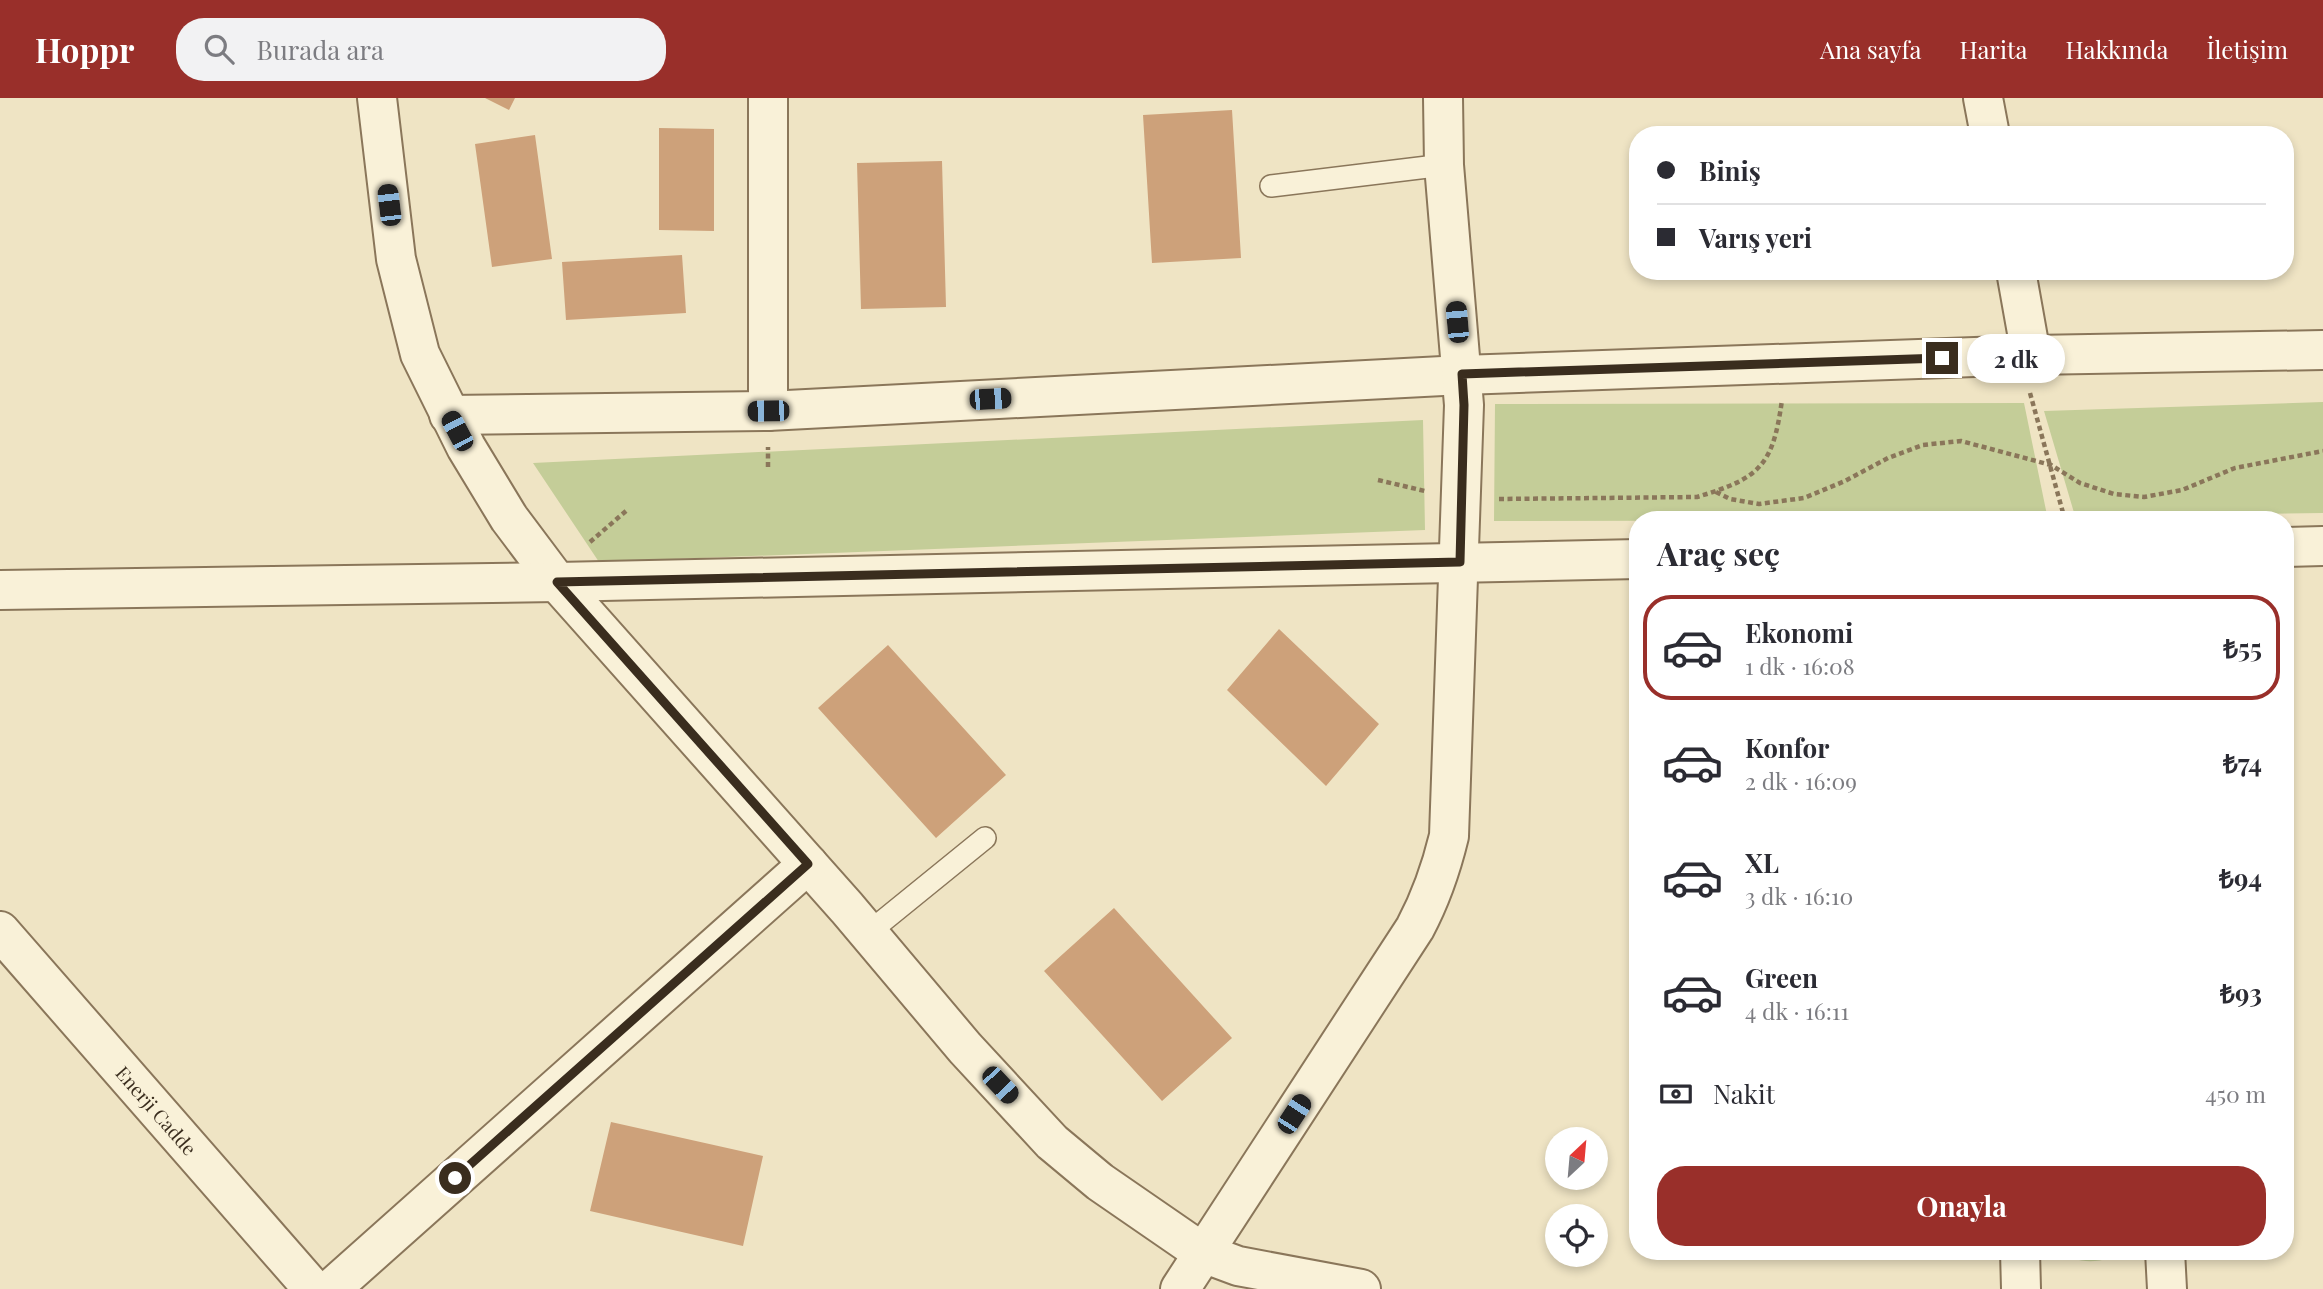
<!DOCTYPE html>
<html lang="tr">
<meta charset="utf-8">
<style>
:root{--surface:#fff;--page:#f2f2f3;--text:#2b2b33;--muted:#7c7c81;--line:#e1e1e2;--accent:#992f2a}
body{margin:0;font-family:"Playfair Display",serif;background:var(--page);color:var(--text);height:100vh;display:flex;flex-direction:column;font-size:26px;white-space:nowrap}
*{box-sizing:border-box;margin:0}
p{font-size:23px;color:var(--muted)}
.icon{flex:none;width:38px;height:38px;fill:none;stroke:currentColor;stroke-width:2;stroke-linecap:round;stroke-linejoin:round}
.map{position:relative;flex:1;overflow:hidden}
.sheet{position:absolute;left:1629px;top:413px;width:665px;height:749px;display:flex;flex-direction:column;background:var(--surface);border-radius:28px;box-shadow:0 4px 10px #0003}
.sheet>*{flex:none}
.guide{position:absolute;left:1629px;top:28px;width:665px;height:154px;border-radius:28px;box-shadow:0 4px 10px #0003;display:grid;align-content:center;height:154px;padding:0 28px;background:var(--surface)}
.needle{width:46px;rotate:26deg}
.controls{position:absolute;left:1545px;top:1029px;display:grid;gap:14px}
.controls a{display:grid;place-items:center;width:63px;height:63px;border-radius:50%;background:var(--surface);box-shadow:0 4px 10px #0003;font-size:35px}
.end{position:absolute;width:32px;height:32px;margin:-16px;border:9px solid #3a2d1e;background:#fff;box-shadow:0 0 0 4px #fff}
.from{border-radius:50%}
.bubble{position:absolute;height:49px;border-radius:24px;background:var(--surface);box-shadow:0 4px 10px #0003;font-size:23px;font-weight:700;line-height:49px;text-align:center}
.car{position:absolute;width:21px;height:42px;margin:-21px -10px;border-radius:9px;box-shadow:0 0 5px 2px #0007;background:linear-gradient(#222 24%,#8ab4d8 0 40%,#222 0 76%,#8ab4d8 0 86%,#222 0)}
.guide b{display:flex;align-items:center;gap:24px;height:66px;font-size:26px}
.guide b+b{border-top:2px solid var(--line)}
.guide i{width:18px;height:18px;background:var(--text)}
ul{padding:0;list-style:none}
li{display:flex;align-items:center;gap:21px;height:105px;margin:0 14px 10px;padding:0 14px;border:4px solid transparent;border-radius:28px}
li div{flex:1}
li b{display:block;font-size:26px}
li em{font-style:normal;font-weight:700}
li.selected{border-color:var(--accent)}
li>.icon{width:63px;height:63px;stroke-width:1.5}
h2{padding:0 28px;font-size:32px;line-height:84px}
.pay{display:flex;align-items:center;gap:18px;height:77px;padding:0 28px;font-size:26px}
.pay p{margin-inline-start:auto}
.button{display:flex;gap:14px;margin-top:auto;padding:14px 28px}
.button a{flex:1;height:80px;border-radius:28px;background:var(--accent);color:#fff;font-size:28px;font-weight:700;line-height:80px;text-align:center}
header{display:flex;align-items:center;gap:42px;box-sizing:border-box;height:98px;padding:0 35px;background:var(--accent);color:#fff}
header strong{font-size:33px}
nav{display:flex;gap:38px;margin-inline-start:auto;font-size:24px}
.search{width:490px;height:63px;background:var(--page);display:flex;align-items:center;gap:18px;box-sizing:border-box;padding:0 24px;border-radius:28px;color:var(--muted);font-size:26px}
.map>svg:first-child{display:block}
</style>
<header>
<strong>Hoppr</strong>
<div class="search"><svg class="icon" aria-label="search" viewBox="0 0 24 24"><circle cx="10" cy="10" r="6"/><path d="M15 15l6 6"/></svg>Burada ara</div>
<nav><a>Ana sayfa</a><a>Harita</a><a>Hakkında</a><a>İletişim</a></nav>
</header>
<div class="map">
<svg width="2323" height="1191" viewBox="0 0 2323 1191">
<rect width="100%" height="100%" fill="#efe4c4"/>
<path fill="#c4cd98" d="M2323,304v111l-248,3 -31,-105z
M2024,305l24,117 -554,1 1,-117z
M1423,322l2,110 -826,32 -66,-99z
M2061,1153h63c-15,12 -49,15 -63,0z"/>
<path fill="#cda17a" d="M485,0h30l-6,12z
M1232,12l9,148 -89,5 -9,-148z
M659,30l55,1v102l-55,-1z
M535,37l17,124 -60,8 -17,-123z
M942,63l4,146 -85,2 -4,-146z
M682,157l4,58 -120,7 -4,-58z
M1279,531l100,95 -53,62 -99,-96z
M888,547l118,130 -70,63 -118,-130z
M1114,810l118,130 -70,63 -118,-130z
M611,1024l152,34 -20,90 -153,-35z"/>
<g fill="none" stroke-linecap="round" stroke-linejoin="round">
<defs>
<path id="service" d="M1271,88l173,-21
M868,835l117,-95"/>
<g id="minor">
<path d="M377,0l19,161 24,95 46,93 43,71 48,64 290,326 118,140 87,94 48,40 103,71 35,13 123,23"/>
<path d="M768,0v313"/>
<path d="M1983,0l7,37"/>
<path d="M2016,173l15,84"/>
<path d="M449,317l319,-4 694,-36 569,-20 292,-5"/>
<path d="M2286,449l37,-1"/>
<path d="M0,492l557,-8 1081,-23"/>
<path id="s1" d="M0,833l313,358"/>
<path d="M2020,1153l1,38"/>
<path d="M2165,1153l2,38"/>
<path d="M331,1191l477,-425"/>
<path d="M1180,1191l235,-361c16,-30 26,-59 34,-92l15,-431 -20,-240 -1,-67"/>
</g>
</defs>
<use href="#service" stroke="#8a765a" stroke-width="24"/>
<use href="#minor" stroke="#8a765a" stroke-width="42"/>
<path stroke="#8a765a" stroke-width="4.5" stroke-dasharray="5 3.5" stroke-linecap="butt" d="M2030,295l35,127
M768,369v-20
M1378,382l47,11
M1716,394l14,7 29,5 45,-6 41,-17 43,-23 35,-13 38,-4 90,24 29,18 34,11 30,3 38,-7 53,-22 88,-17
M1499,401l198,-2c64,-19 76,-32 85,-97
M590,444l36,-31"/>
<use href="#service" stroke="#f9f1d8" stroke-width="21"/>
<use href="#minor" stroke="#f9f1d8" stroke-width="38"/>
</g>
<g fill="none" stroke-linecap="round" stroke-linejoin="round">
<path stroke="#3a2d1e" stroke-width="9" d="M455,1080l353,-314 -251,-282 903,-20 4,-157 -2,-31 480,-16"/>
</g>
<g text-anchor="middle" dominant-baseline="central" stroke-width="7" stroke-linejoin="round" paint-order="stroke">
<g font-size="19" fill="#3a2d1e" stroke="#f6eed4">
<text stroke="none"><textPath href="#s1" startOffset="238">Enerji Cadde</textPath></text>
</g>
</g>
</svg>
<div class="controls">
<a><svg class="needle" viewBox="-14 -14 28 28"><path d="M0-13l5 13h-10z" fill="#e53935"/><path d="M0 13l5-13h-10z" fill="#7c7c81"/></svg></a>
<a><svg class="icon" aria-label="locate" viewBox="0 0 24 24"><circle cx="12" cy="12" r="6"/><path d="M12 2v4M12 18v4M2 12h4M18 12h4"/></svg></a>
</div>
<i class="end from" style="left:455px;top:1080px"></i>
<i class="end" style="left:1942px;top:260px"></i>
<div class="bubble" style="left:1967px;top:236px;width:98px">2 dk</div>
<i class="car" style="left:389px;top:107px;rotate:353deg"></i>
<i class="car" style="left:1457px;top:224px;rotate:355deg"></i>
<i class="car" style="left:990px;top:301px;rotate:87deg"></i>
<i class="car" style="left:768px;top:313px;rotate:269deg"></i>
<i class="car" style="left:457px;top:333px;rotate:332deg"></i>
<i class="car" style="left:1000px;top:987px;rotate:137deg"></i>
<i class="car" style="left:1294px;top:1016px;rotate:33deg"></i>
<div class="guide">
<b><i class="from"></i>Biniş</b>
<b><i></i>Varış yeri</b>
</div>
<section class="sheet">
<h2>Araç seç</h2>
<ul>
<li class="selected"><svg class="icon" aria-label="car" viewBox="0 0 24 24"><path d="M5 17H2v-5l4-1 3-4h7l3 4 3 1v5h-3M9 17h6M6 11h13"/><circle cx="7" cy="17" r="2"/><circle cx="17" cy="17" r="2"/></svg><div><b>Ekonomi</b><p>1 dk · 16:08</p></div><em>₺55</em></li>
<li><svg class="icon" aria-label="car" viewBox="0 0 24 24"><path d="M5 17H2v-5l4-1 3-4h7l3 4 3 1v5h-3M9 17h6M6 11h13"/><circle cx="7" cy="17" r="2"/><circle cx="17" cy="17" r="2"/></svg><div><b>Konfor</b><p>2 dk · 16:09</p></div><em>₺74</em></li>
<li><svg class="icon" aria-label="car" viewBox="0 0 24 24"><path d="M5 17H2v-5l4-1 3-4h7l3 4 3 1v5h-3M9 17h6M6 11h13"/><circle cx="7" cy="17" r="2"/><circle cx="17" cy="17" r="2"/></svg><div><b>XL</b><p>3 dk · 16:10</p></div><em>₺94</em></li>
<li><svg class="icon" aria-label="car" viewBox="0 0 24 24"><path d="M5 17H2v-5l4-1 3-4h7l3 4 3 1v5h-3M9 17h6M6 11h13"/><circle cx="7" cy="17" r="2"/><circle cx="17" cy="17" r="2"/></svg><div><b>Green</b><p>4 dk · 16:11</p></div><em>₺93</em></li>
</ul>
<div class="pay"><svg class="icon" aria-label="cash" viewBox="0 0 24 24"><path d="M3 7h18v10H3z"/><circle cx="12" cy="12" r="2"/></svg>Nakit<p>450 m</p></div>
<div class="button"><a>Onayla</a></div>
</section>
</div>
